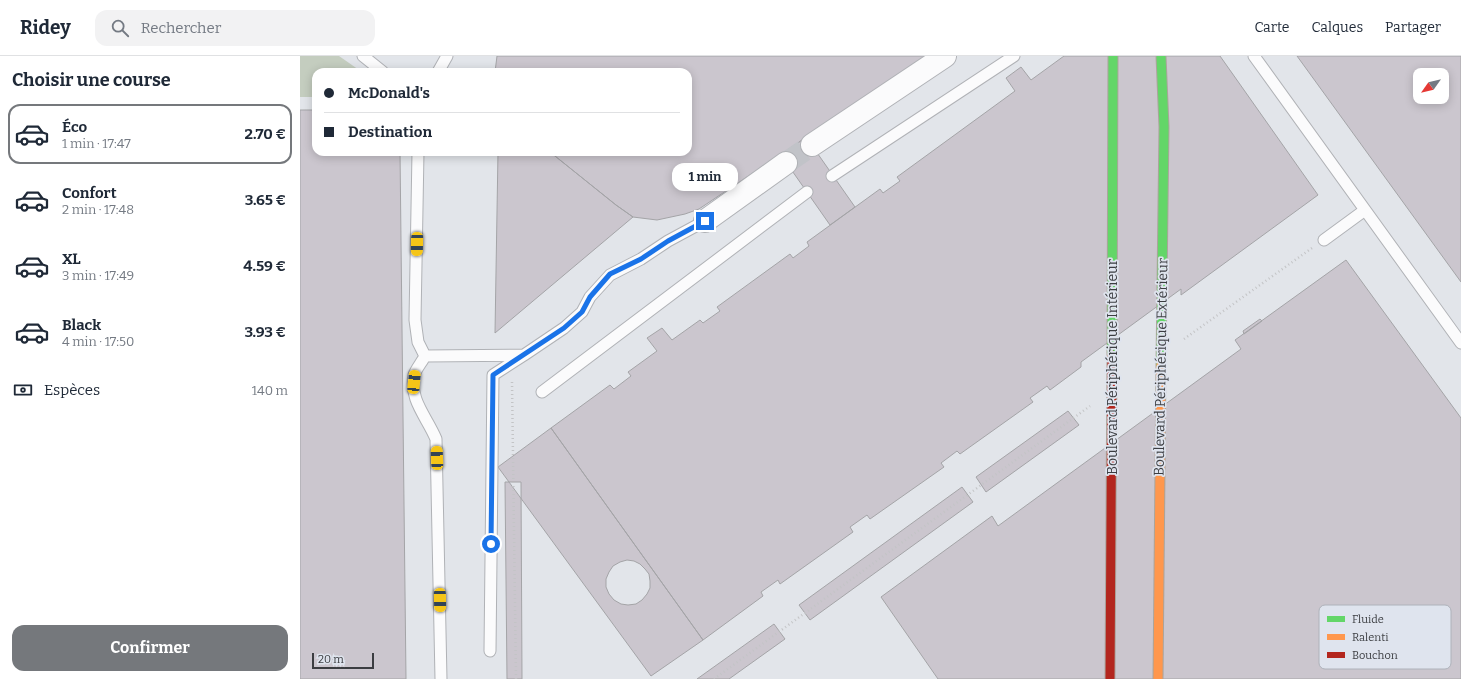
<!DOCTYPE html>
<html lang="fr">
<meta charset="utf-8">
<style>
:root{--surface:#fff;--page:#f2f2f3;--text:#1f2937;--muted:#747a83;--line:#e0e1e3;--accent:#75787c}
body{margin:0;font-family:Bitter,serif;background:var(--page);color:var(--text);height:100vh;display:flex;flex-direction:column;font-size:15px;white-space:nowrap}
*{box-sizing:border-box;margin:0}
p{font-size:13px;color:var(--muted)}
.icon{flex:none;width:22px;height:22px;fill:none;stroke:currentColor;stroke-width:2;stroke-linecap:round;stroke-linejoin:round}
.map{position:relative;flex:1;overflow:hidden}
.side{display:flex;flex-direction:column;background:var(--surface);width:300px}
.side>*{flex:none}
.guide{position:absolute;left:12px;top:12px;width:380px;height:88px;border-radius:12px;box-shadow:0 2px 10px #0003;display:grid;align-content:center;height:88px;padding:0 12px;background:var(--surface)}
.needle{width:26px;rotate:236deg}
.fabs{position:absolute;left:1113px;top:12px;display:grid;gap:8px}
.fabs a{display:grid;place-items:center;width:36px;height:36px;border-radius:8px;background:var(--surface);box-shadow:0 2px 10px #0003;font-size:20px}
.scale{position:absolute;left:12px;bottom:10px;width:62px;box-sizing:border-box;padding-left:4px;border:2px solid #3b3d41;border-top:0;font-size:11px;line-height:14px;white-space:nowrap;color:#3b3d41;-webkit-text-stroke:3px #dfe4ee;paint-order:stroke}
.end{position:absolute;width:18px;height:18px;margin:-9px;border:5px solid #1a73e8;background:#fff;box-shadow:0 0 0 2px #fff}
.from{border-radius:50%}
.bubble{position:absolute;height:28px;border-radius:12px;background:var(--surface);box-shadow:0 2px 10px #0003;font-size:13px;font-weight:700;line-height:28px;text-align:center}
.car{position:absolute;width:12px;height:24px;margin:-12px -6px;border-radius:5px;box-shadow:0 0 3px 1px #0007;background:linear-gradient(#f5c518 24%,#345 0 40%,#f5c518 0 76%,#345 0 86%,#f5c518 0)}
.guide b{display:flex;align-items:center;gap:14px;height:38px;font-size:15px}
.guide b+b{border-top:1px solid var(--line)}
.guide i{width:10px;height:10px;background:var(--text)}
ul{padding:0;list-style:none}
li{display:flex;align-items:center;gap:12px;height:60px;margin:0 8px 6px;padding:0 4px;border:2px solid transparent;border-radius:12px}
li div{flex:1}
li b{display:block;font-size:15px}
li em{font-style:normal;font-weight:700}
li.current{border-color:var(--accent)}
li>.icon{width:36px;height:36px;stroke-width:1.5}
h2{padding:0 12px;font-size:18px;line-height:48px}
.pay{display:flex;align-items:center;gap:10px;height:44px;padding:0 12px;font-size:15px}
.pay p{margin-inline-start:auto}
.cta{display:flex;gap:8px;margin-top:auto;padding:8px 12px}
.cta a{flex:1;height:46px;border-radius:12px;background:var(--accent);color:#fff;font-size:16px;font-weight:700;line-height:46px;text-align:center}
header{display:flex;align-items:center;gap:24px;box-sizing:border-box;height:56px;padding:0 20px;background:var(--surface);border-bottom:1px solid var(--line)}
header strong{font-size:19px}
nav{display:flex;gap:22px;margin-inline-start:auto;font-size:14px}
.search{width:280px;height:36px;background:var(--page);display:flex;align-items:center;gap:10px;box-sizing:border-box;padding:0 14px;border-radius:12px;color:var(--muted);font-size:15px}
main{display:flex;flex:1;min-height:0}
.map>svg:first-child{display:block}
</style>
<header>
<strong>Ridey</strong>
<div class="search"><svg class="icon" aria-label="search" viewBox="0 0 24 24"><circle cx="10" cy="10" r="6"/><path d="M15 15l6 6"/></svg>Rechercher</div>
<nav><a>Carte</a><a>Calques</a><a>Partager</a></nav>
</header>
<main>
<section class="side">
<h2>Choisir une course</h2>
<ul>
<li class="current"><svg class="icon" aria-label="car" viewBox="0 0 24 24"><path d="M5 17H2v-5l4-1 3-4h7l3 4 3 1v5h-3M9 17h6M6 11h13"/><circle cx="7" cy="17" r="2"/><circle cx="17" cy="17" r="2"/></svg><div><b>Éco</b><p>1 min · 17:47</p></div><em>2.70 €</em></li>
<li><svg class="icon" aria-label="car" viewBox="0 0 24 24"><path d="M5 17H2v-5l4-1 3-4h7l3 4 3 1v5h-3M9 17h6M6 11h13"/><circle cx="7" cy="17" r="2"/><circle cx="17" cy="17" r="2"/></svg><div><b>Confort</b><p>2 min · 17:48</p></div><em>3.65 €</em></li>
<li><svg class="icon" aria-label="car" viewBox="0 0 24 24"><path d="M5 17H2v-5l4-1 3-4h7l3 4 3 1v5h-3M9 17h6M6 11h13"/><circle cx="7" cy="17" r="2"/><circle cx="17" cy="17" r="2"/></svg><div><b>XL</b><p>3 min · 17:49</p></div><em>4.59 €</em></li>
<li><svg class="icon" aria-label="car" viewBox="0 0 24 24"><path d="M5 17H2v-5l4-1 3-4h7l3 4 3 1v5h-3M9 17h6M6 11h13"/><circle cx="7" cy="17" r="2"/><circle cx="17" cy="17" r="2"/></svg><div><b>Black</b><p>4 min · 17:50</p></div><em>3.93 €</em></li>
</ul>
<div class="pay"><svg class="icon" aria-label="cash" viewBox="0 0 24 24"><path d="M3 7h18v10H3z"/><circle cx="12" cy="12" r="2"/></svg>Espèces<p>140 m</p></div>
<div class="cta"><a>Confirmer</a></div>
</section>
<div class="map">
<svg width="1161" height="623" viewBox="0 0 1161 623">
<rect width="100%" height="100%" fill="#e2e5ea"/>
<path fill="#c4cdbf" d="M0,0h39l23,16h-46v25h-16z"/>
<path fill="#cbc6ce" stroke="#a4a4a7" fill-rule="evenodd" d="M197,0h431l-229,153 -14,5 -28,6 -24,-3 -17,-12 -66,-53h138v-80h-193z
M764,0h156l98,139 -137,100v-6l-100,73v5l-31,23 -3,-4 -17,12 3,4 -73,52 -3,-3 -16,12 3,4 -74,52 -3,-4 -17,12 3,5 -73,52 -2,-4 -17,12 2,4 -60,44 -152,-212 59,-43 4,4 17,-13 -3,-4 29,-21 -10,-13 15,-10 10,12 28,-20 3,3 17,-12 -3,-4 73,-53 3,4 16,-12 -2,-4 73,-53 3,4 17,-12 -3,-4 118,-86 -9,-13 15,-11 10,13z
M997,0h164v226zM1120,19h22v22h-22z
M0,54h16v42h84l6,527h-106z
M506,81l49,70 -25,18 -49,-70z
M198,96h52l66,53 17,12 -138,116z
M1046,204l115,158v261h-523l-57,-82 111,-81 6,10 243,-177 -6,-9z
M960,263l2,2 -18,13 -1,-3z
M768,355l11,14 -93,67 -10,-15z
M251,372l152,212 -52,36 -153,-209zM327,504l7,1 6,3 5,5 4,5 1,7v7l-3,6 -5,6 -6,4 -8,1 -7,-1 -7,-4 -5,-6 -3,-7v-8l3,-7 4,-6 7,-4z
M205,426h16l1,197h-15z
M662,431l11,15 -163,118 -11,-15z
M474,568l11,15 -56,40h-32z"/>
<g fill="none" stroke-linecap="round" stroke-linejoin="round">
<path stroke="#c1c3c8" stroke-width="22" stroke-dasharray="22 11" stroke-linecap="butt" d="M486,107l26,-18"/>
<defs>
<path id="lane" d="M63,0l20,16
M954,0l207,287
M138,16l9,-16
M118,96l-3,168 3,22 7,14 99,-1 40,-27 18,-16 8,-15 20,-22 31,-16 27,-18 37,-20
M532,120l182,-120
M1024,184l41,-30
M125,300c-3,6 -9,13 -11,19 -5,25 13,42 22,64l5,240
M242,336l265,-200
M190,595l3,-276 31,-20"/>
<path id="street" d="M512,89l133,-89
M405,165l81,-58"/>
</defs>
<use href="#lane" stroke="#b0b2b6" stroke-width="13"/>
<use href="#street" stroke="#b0b2b6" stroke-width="24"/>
<path stroke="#c3c4c6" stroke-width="2.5" stroke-dasharray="1 3" stroke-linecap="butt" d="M884,283l128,-91
M212,326l4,297
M414,623l376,-273"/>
<use href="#lane" stroke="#fbfbfc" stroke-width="11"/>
<use href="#street" stroke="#fbfbfc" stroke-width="22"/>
<defs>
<path id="fast-bridge" d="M861,0l3,71 -3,238
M812,299l1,-299"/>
<path id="slow-bridge" d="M858,623l3,-314"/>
<path id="jam-bridge" d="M810,623l2,-324"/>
</defs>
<use href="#fast-bridge" stroke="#aba49b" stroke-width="11" stroke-linecap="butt"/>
<use href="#slow-bridge" stroke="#aba49b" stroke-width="11" stroke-linecap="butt"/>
<use href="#jam-bridge" stroke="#aba49b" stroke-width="11" stroke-linecap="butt"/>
<use href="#fast-bridge" stroke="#63d668" stroke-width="9"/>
<use href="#slow-bridge" stroke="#ff974d" stroke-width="9"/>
<use href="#jam-bridge" stroke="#b3261e" stroke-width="9"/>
</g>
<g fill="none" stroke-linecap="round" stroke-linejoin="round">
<path stroke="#1a73e8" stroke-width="5" d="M191,488l2,-169 71,-47 18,-16 8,-15 20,-23 31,-15 27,-18 37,-20"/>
</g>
<g text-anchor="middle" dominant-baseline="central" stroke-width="3.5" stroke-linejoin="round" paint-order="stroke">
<g font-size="14" fill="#3b3d41" stroke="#dfe4ee">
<text transform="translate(812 311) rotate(-90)">Boulevard Périphérique Intérieur</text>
<text transform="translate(861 311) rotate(-89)">Boulevard Périphérique Extérieur</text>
</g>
</g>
<rect x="1019" y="549" width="132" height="64" rx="6" fill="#dfe4ee" stroke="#aeb2ba" stroke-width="1"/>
<rect x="1027" y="560" width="18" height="6" fill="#63d668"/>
<rect x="1027" y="578" width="18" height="6" fill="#ff974d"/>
<rect x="1027" y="596" width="18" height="6" fill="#b3261e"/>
<g font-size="11" fill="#3b3d41">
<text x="1052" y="567">Fluide</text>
<text x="1052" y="585">Ralenti</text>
<text x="1052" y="603">Bouchon</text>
</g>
</svg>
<div class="fabs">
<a><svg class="needle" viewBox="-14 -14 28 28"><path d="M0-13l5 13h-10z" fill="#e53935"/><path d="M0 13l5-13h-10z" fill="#747a83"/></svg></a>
</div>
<div class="scale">20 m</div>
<i class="end from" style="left:191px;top:488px"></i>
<i class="end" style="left:405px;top:165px"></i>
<div class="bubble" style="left:372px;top:107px;width:66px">1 min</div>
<i class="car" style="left:117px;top:188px;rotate:181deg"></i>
<i class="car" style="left:114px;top:326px;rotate:6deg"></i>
<i class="car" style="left:137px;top:402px;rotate:358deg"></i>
<i class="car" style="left:140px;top:544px;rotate:179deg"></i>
<div class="guide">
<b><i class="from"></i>McDonald's</b>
<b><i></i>Destination</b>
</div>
</div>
</main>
